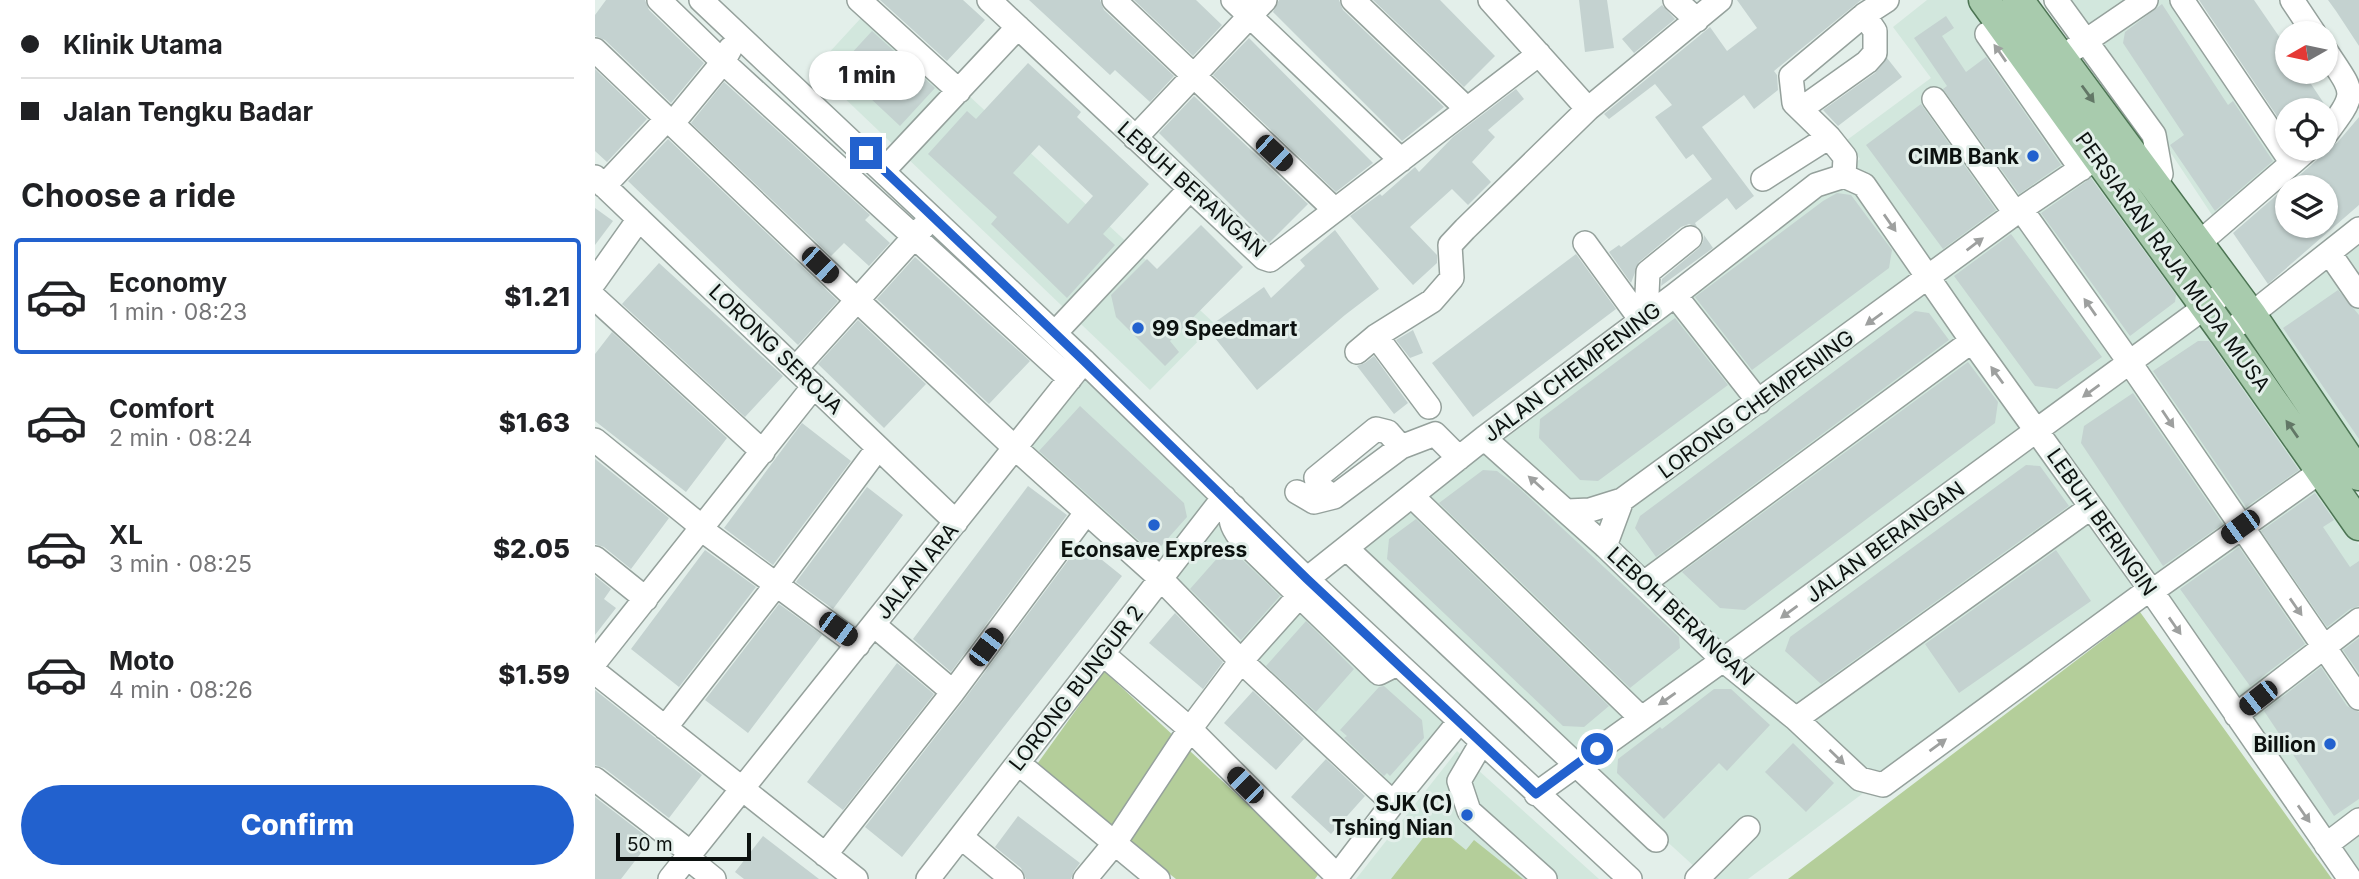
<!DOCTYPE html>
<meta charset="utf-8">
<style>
:root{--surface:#fff;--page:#f2f2f2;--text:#202124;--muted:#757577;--line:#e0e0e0;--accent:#2261ce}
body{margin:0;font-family:Inter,sans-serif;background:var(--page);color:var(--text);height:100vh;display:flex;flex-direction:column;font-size:26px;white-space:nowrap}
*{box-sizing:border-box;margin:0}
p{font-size:23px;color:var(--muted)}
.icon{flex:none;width:38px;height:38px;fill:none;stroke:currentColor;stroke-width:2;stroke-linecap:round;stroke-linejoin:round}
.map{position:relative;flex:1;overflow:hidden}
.sheet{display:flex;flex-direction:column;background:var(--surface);width:595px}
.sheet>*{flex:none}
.hud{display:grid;align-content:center;height:154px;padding:0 21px;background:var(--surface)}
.needle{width:46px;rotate:261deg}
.fabs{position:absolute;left:1680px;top:21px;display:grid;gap:14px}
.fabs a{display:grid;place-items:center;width:63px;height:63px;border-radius:50%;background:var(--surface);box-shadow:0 2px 5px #0004;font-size:35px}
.scale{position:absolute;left:21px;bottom:18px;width:135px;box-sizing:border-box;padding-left:7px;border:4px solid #0c110f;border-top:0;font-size:19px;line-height:24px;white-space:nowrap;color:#0c110f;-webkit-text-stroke:5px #e3efea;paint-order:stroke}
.end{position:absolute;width:32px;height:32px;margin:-16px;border:9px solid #2261ce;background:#fff;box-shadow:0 0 0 4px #fff}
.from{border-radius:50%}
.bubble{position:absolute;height:49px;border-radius:24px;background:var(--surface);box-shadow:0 2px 5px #0004;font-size:23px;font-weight:800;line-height:49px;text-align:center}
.car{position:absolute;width:21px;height:42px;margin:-21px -10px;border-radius:9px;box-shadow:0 0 5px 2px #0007;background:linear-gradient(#222 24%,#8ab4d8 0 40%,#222 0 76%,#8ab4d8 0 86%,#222 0)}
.hud b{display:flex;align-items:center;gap:24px;height:66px;font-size:26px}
.hud b+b{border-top:2px solid var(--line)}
.hud i{width:18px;height:18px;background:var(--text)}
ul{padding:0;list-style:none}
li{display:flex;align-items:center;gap:21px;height:116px;margin:0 14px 10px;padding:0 7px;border:4px solid transparent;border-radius:7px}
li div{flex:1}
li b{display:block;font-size:26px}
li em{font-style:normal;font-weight:800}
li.selected{border-color:var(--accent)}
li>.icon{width:63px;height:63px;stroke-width:1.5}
h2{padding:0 21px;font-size:32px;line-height:84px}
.action{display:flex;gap:14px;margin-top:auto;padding:14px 21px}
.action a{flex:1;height:80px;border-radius:42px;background:var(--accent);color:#fff;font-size:28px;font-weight:800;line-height:80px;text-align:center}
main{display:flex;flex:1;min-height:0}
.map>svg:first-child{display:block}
</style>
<main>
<section class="sheet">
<div class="hud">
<b><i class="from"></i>Klinik Utama</b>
<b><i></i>Jalan Tengku Badar</b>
</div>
<h2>Choose a ride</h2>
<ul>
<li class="selected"><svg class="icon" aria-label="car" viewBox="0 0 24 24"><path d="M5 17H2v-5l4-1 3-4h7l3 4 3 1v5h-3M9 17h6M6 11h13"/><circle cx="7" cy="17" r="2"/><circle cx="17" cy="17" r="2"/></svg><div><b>Economy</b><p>1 min · 08:23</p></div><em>$1.21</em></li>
<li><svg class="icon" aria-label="car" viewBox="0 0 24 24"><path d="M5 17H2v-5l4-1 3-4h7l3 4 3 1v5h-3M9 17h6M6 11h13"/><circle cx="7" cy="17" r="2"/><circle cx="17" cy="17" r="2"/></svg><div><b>Comfort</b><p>2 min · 08:24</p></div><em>$1.63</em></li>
<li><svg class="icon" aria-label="car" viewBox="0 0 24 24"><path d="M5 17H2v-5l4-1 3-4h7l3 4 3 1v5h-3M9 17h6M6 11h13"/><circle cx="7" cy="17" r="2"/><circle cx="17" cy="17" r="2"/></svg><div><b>XL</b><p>3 min · 08:25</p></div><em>$2.05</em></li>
<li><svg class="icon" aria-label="car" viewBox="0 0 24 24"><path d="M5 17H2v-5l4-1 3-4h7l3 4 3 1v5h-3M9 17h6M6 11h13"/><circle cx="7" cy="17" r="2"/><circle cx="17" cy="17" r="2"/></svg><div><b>Moto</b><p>4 min · 08:26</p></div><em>$1.59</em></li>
</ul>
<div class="action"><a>Confirm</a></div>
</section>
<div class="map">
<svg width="1764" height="879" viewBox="0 0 1764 879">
<rect width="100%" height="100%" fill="#e3efea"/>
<path fill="#d2e7dd" d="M1332,0h45l233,325 154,220v330l-210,-295 -401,299h-40l-151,-138 -201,-190 141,-113 363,-279 -13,-19 84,-62 -38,-51z
M1467,0h88l3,4 6,-4h17l110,163 -70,58 -75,-113z
M277,6l343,318 -65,66 -336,-321z
M1764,236v213l-93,-138z
M489,370l366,352 -59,71 -369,-344z
M862,751l142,128h-243z"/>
<path fill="#b4ce9a" d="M1545,612l192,267h-544z
M509,671l216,201 -5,7h-139l-141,-112z
M839,824l32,26 8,-10 49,39h-132z"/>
<path fill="#c4d2d0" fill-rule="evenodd" d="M11,0h39l4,10 55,53 -33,40 -66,-63 -10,-4v-21z
M285,0h83l22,20 -38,41z
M434,0h71l4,10 70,66 -24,26 -35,-32 -5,5z
M539,0h62l26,25 -29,31z
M684,0h60l4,10 101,97 -42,34 -129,-129z
M778,0h67l55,56 -31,31z
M984,0h28l7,48 -29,4z
M1142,0h124l-87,71 3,4 1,15 -24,19 -10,-14 -42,32 52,69 -18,14 -9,-12 -32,25 2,4 -8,-3 -8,3 -42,35 -8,21 -22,-31 10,-7 2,2 91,-68 -19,-25 -7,5 -31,-42 17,-12 -17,-21 -46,35 -5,-5 106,-87 17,24 30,-23z
M1604,0h55l33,48v24h16l24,36 -1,3 -39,-1v21z
M1733,0h31v46l-23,-35z
M1567,4l66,101 5,-4 40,60 -58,50 -45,-66 14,-10 -61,-92 2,-11z
M1067,5l13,14 -41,34 -12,-14z
M1351,16l8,12 -12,8 24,36 20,-15 75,108 -42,29 -76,-105 4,-3 -33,-48z
M277,31l63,57 -35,38 -62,-58z
M654,38l124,125 -37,29 -123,-117z
M1292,58l15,19 -64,49 -15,-16 52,-37z
M433,63l53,49 -4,5 72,67 -46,50 12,11 -48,53 -76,-74 6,-7 -69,-63 39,-43 9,8zM444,145l54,51 -25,28 -55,-51z
M0,69l52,50 -40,43 -12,-11z
M129,82l146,133 -5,5 25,23 -21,23 -25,-23 -13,13 -140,-133z
M921,89l8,10 -36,31 7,7 -23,25 19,20 -23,23 -16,-16 -42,38 27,28v8l-24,22 -63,-69 30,-22 2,2 33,-29 4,5 34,-35z
M599,96l114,108 -39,39 -110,-110z
M1326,104l75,106 -53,39 -77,-104z
M1764,117v88l-91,79 -35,-51 84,-73 5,-11 15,-6zM1692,187h39v39h-39z
M73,139l170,162 -40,44 -170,-164z
M1496,178l85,117 -1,7 -45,34 -89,-123z
M1242,193l14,2 41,55 -3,18 -137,102 -57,-73 128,-96z
M0,208l18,13 -18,24z
M606,225l42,42 -73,74 9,11 -14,14 -49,-49 -5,-22 36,-36 10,10z
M740,230l44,59 -34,26 -88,75 -50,-62 57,-41 7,11 34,-32 -5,-6z
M1416,234l91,123 -45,32 -22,-3 -81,-110z
M1109,235l9,13 -52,38 1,-7 37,-31 4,-6z
M981,254l40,55 -143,108 -41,-54z
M320,257l115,104 -41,43 -112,-105z
M64,263l124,113 -38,41 -123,-113z
M1743,290l21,25v124l-76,-111z
M1320,311l14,2 20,27 -293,217 -21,-29 5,-12z
M1080,318l53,67 -130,96 -18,-1 -41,-42 1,-19z
M263,320l68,64 -42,44 -66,-64z
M818,330l10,23 -13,5 -14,-18z
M17,332l115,106 -41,54 -91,-71v-67z
M1603,341h11l90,129 -53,37 -93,-136z
M779,356l34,47 -14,11 -37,-48 8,-3z
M1373,362l30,40 -3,21 -250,187 -25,-2 -38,-36z
M1538,393l90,131 -60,42 -82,-123 3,-17z
M485,406l104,97 3,14 -33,37 -115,-103z
M207,423l49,38 -78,104 -49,-37z
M0,459l74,59 -38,51 -27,-22 -9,-3z
M1431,465l14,1 29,40 -248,178 -36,-33 5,-14z
M888,470l14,1 20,15 162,151 1,11 -50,40 -191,-185z
M433,486l39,29 -116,157 -38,-33z
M272,487l36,28 -70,94 -37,-27z
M1720,493l19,27 -11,7 27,40 9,-6v45l-9,3 -23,18 -66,-96z
M821,519l193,187 -25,21 -21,-1 -176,-167 2,-20z
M486,543l41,33 -220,281 -37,-30 99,-127z
M633,546l52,50 -39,44 -51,-51z
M1644,547l66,97 -55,42 -70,-97z
M110,550l51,37 -77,100 -48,-38z
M1461,550l35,51 -132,92 -34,-49z
M0,576l16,13 -7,10 12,9 -21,27z
M184,604l43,31 -74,98 -43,-33z
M580,613l48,49 -20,27 -54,-46z
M711,621l48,48 -38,43 -50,-46z
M1764,638v35l-16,-23z
M302,663l37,31 -91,116 -36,-28z
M1726,667l26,39 12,6v87l-25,17 -70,-105z
M789,686l38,34 2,18 -34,38 -3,-3 -3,3 -40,-38 3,-2 -7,-6 39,-43z
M1119,689h17l39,36 -43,46 -8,-8 -55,56 -47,-46 1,-14 42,-32 2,2z
M0,690l107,85 -33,43 -65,-50 -9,-3z
M658,691l51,48 -28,31 -52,-47z
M1198,743l41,40 -28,29 -41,-40z
M731,759l39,37 -34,38 -40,-37z
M0,797l56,43 -30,39h-26z
M423,816l62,47 -6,8 -3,8h-45l-5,-11 -26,-21z
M168,836l26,20 30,23h-75l-9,-7z"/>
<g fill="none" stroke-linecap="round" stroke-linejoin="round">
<defs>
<path id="minor" d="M64,0l64,62 347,317
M106,0l383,361 223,218 323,300
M264,0l100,91
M394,0l275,258 6,2 269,-206
M519,0l221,210
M638,0l168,160
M758,0l114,109
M895,0l98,109
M1080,0l22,20
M1461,0l98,135 7,39 -6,12
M1587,0l110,163 16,-14
M1697,0l22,33
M1392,34l94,135
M1479,49l72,-49
M0,50l262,250 158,148 146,131 80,82 152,142
M1731,51c29,44 32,40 0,83
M1339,99l82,115
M1206,109l66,-47 8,-9v-22l-11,-16
M77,124l51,-62 7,-13
M540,138l130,-138
M289,170l134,-143
M1249,176l20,9 108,156 178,248 200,290
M1249,176l1,-19 -16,-20 -35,-34 -3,-27 73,-61 23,-15
M0,177l361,345
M1168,179l66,-42
M9,186l63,-67
M1426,209l109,154 229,335
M990,243l56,77
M1603,244l94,-81
M1735,254l29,42
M0,281l44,-62
M1080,295l84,107
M0,298l168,154
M1057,312l-5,-18 1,-22 42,-34
M1644,324l120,-95
M460,333l135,-144
M781,336l53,71
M762,352l19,-16 56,-35 20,-23 -2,-33 15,-16 123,-120 132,-109
M201,368l129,-143
M889,438l121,108 118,114 73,59 64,60 23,6 267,-196
M0,440l107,87
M702,492l17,10 20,-5 67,-50 34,-13 24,24
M817,496l228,221
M739,497l-16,-11 -2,-8 60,-49 12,3 13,15
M639,507c-6,12 -2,20 6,31l139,135 18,-9
M972,511l23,-1 32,-10
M106,529l157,116
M1010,546l17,-46 399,-291 77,-52
M751,548l310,292
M0,558l51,41
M1049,583l328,-242
M1556,592l170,-121
M279,625l79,67
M508,654l87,75 147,147
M0,662l219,-276
M0,672l261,207
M1641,715l123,-95
M1201,719l294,-211
M70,728l111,-143 102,-137
M887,742l-23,39 10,30 76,68
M423,763l140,116
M0,779l96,74
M941,794l187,-134 508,-372
M366,837l51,42
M1731,845l33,-25
M230,855l128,-163 133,-179
M93,858l26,21
M75,879l414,-518
M333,879l296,-382
M490,879l29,-35 76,-115 51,-68 59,-66 7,-16 177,-141 191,-143 141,-110 28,-9
M740,879l58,-76 66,-81
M1102,879l51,-51"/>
<path id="major" d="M1389,0l242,335 133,190
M1423,0l233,315 108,160"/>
</defs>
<use href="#minor" stroke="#95a19c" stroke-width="26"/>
<use href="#major" stroke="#4c7453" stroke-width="33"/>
<use href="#minor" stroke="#fff" stroke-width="23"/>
<use href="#major" stroke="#a8cbad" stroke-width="30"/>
</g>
<defs><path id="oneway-solid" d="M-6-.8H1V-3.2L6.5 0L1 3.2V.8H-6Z" transform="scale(1.75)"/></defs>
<g fill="#9ea09f">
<use href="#oneway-solid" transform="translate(1405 53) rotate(-125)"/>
<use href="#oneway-solid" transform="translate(1295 223) rotate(55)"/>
<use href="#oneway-solid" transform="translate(1380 244) rotate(-37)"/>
<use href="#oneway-solid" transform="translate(1495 307) rotate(-125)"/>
<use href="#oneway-solid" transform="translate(1279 319) rotate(144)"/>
<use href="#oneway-solid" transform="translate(1402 375) rotate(-126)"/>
<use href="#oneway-solid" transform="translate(1496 391) rotate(144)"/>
<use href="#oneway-solid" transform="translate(1573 419) rotate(56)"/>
<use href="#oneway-solid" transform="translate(941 483) rotate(-138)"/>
<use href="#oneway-solid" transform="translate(1701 607) rotate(55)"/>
<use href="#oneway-solid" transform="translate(1194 612) rotate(144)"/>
<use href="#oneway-solid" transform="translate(1580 626) rotate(55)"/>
<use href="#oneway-solid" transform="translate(1072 699) rotate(145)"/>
<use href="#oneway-solid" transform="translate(1343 745) rotate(-36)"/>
<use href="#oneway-solid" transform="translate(1242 757) rotate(44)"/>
<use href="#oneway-solid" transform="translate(1709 814) rotate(55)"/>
</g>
<g fill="#627766">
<use href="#oneway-solid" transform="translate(1493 94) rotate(54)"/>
<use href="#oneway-solid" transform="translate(1697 429) rotate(-125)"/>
</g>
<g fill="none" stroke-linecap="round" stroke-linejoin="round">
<path stroke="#2261ce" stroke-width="9" d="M271,153l218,208 223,218 229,215 61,-45"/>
</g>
<g fill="#2261ce" stroke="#e3efea" stroke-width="2.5">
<circle cx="1438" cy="156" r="7"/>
<circle cx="543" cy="328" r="7"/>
<circle cx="559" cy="525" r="7"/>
<circle cx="1735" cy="744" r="7"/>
<circle cx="872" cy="815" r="7"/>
</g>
<g text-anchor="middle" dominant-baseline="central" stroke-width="6" stroke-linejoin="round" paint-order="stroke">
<g font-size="21" font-weight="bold" fill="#0c110f" stroke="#e3efea" text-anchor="end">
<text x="1424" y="156">CIMB Bank</text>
<text x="557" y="328" text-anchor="start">99 Speedmart</text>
<text x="559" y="549" text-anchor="middle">Econsave Express</text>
<text x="1721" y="744">Billion</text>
<text x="858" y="803">SJK (C)<tspan x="858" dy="24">Tshing Nian</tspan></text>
</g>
<g font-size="21" fill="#0c110f" stroke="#e3efea">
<text transform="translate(597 189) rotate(42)">LEBUH BERANGAN</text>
<text transform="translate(1578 262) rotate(54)">PERSIARAN RAJA MUDA MUSA</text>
<text transform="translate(181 349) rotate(44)">LORONG SEROJA</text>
<text transform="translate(977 372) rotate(-37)">JALAN CHEMPENING</text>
<text transform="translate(1161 404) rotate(-36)">LORONG CHEMPENING</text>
<text transform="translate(1507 522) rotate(55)">LEBUH BERINGIN</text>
<text transform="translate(1290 542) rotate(-36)">JALAN BERANGAN</text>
<text transform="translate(322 571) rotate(-51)">JALAN ARA</text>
<text transform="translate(1086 616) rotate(43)">LEBOH BERANGAN</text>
<text transform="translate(481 688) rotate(-52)">LORONG BUNGUR 2</text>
</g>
</g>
</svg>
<div class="fabs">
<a><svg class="needle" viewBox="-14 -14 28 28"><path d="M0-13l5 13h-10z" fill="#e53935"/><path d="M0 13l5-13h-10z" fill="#757577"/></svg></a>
<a><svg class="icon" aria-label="locate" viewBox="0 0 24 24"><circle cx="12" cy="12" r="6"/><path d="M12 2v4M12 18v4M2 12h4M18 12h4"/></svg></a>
<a><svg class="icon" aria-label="layers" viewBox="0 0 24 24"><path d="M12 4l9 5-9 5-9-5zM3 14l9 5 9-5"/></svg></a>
</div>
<div class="scale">50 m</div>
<i class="end from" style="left:1002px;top:749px"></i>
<i class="end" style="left:271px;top:153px"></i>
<div class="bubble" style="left:214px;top:51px;width:116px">1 min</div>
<i class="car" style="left:679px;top:153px;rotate:133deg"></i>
<i class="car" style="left:225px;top:265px;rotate:134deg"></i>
<i class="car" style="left:1645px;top:527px;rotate:234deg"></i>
<i class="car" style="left:243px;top:629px;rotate:126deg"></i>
<i class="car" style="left:391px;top:647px;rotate:37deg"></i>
<i class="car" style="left:1663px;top:698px;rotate:232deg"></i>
<i class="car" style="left:650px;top:785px;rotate:315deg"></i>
</div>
</main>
